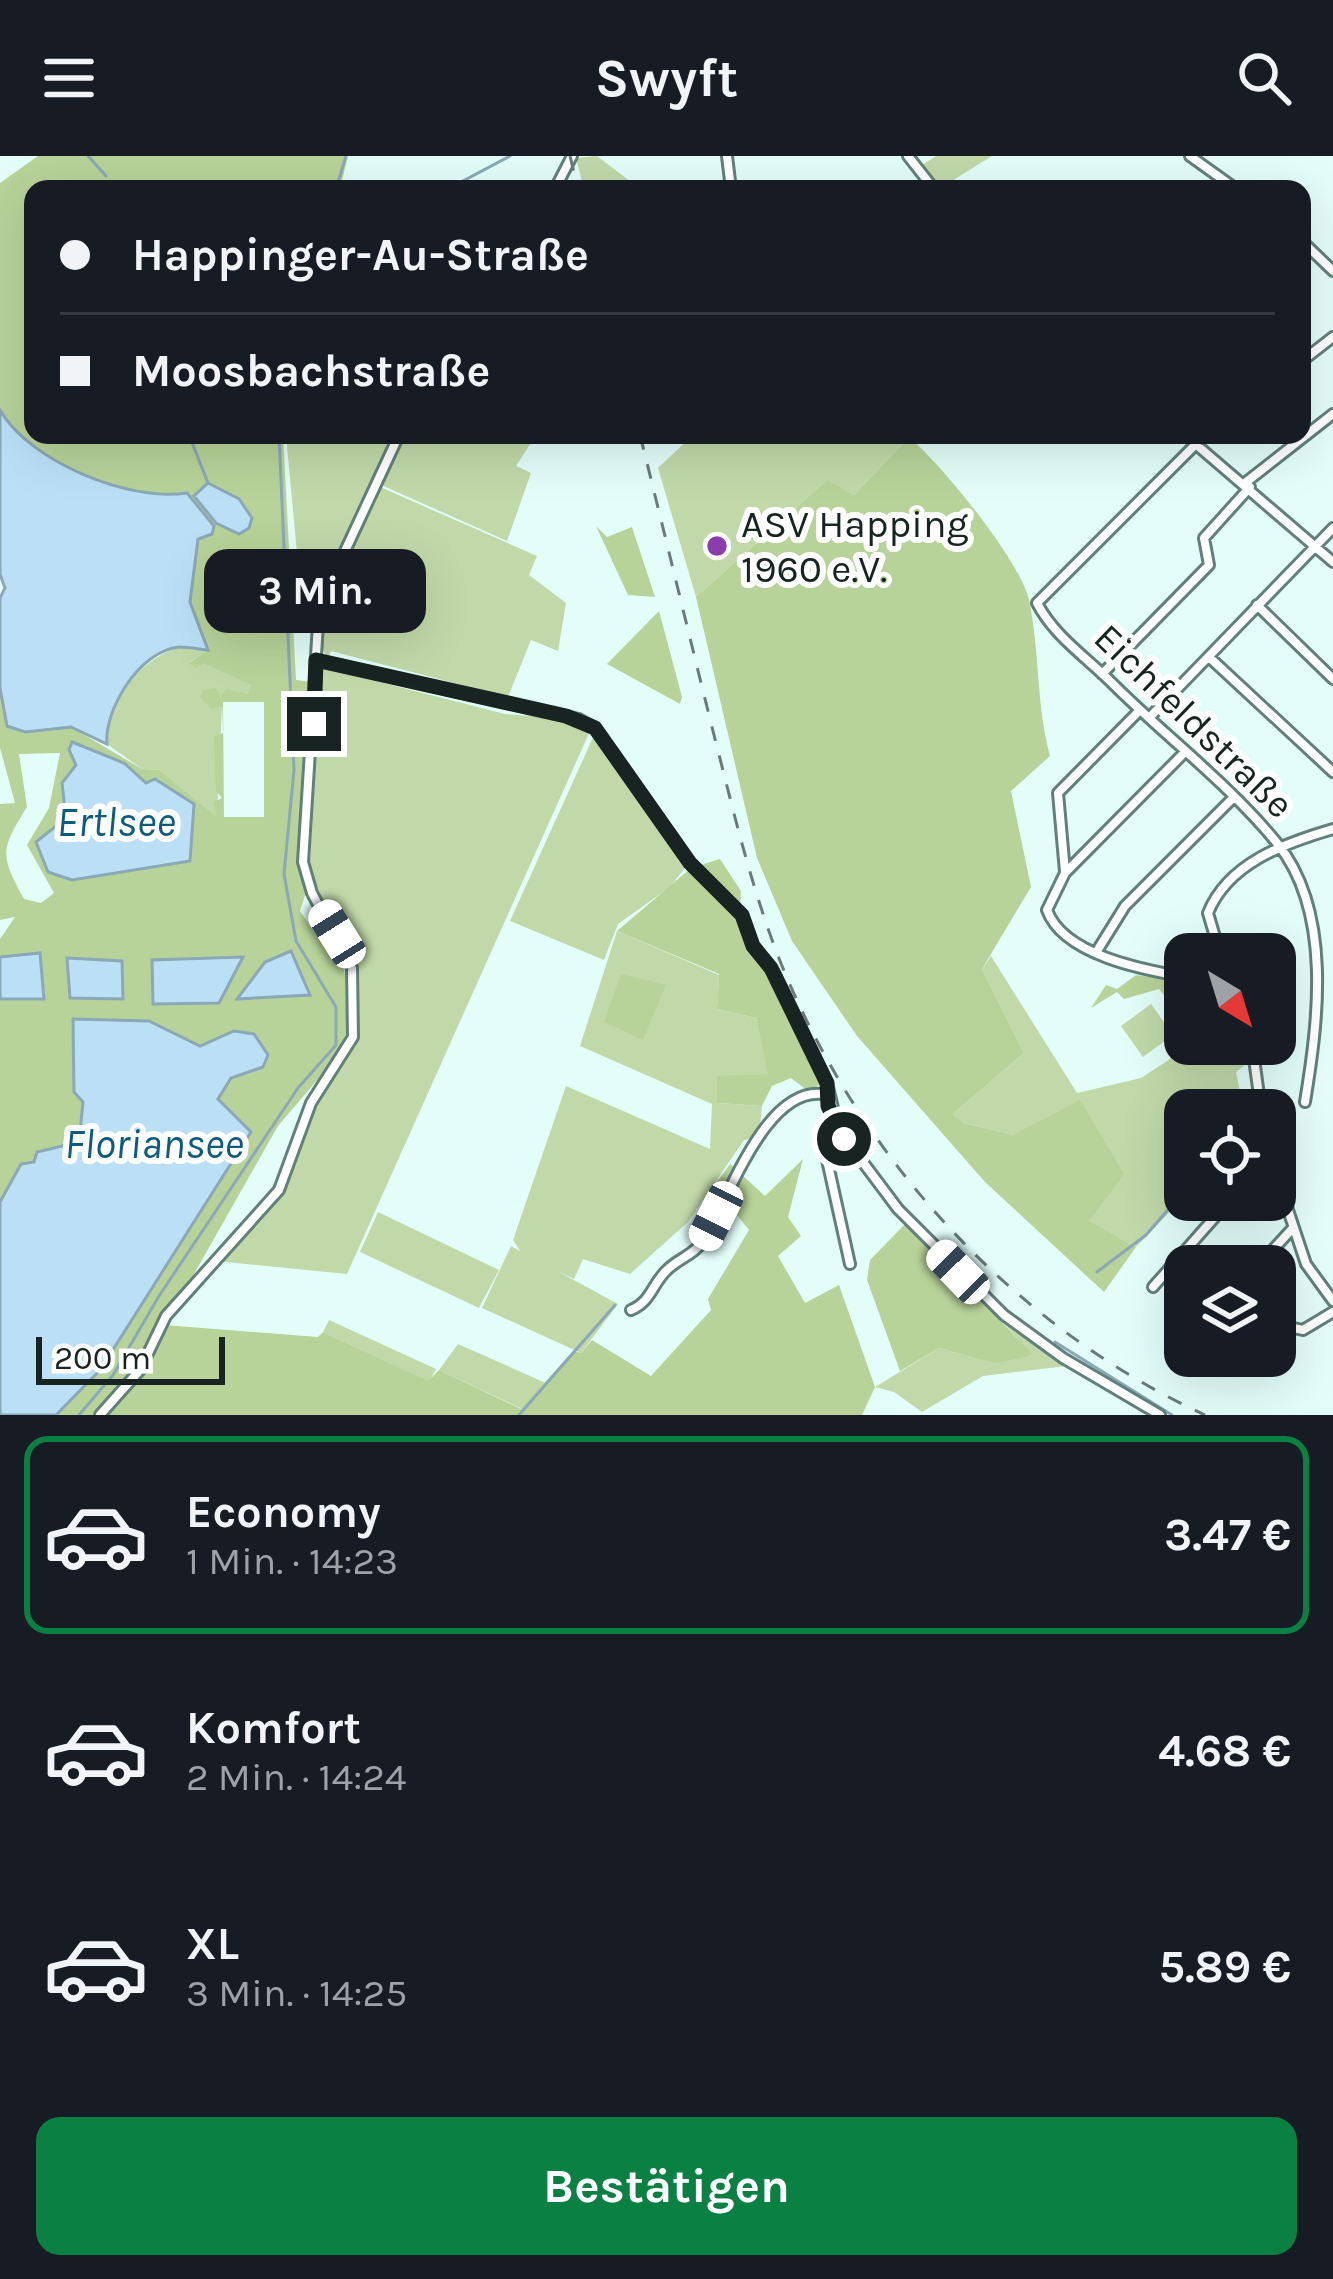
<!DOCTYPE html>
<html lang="de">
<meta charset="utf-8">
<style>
:root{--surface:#171b24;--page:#242831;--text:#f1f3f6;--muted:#9ea1a6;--line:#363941;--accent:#0b8043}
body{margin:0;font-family:Karla,sans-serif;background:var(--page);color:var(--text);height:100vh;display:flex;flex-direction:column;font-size:45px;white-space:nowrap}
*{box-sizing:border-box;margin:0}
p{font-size:39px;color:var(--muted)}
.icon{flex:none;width:66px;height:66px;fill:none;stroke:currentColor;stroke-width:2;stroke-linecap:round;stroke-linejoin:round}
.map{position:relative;height:1259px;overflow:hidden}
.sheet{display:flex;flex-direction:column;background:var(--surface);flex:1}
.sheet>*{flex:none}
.guide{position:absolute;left:24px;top:24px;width:1287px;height:264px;border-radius:24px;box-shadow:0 12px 48px #0002;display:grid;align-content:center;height:264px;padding:0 36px;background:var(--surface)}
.needle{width:78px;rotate:142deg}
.fabs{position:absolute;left:1164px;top:777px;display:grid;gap:24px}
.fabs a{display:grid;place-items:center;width:132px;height:132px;border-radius:24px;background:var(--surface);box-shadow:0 12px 48px #0002;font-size:60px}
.scale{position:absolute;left:36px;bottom:30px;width:189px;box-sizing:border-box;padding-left:12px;border:6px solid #172422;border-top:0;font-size:33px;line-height:42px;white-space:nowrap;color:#172422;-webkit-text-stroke:9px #fff;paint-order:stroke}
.end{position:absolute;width:54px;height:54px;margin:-27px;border:15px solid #172422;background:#fff;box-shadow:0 0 0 6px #fff}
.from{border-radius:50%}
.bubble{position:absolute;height:84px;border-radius:24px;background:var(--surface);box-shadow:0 12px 48px #0002;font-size:39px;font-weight:700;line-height:84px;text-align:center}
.car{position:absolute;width:36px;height:72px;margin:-36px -18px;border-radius:15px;box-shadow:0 0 9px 3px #0007;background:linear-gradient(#fff 24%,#345 0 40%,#fff 0 76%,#345 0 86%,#fff 0)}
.guide b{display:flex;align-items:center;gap:42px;height:114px;font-size:45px}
.guide b+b{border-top:3px solid var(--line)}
.guide i{width:30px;height:30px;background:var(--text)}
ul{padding:21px 0 0;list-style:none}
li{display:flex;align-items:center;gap:36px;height:198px;margin:0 24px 18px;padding:0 12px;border:6px solid transparent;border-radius:24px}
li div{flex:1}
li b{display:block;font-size:45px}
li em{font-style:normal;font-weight:700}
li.active{border-color:var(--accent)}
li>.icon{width:108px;height:108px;stroke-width:1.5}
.primary-button{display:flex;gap:24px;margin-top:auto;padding:24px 36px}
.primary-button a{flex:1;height:138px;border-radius:24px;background:var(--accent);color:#fff;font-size:48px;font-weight:700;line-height:138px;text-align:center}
header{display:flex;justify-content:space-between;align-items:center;height:156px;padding:0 36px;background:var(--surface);font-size:54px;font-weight:700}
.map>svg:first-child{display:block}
</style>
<header><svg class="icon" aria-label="menu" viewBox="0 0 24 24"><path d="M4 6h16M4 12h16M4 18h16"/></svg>Swyft<svg class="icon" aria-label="search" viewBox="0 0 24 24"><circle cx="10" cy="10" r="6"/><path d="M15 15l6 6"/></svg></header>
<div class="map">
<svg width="1333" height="1259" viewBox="0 0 1333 1259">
<rect width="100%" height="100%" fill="#e3fef9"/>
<path fill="#c1d9a9" d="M597,0l38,29 -51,4 -8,-31z
M936,0h56l-53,33 -17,-24z
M286,279h111l-84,195 -17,-6 1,-71z
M402,279h134l-20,31 15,7 -24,68 -128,-57z
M693,279h213l3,2 -55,58 -28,-14 -130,116 -38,-129z
M378,330l159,70 -8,19 37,28 -8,48 -27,-11 -23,57 -177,-46 -3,7c-27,-32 34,-136 50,-172z
M180,491l28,3 -18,12h14l48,22 -5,10 -29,4 -11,-9 15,16 -5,112 -57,-47 -18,-1 -35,-25c-4,-40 34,-86 73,-97z
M321,511l184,47 58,4 27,13 -243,543 -131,-13 69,-78 28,-80 34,-46 10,-32 -2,-52 -48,-107z
M595,577l93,131 -18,23 -52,37 -14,36 -94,-39z
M617,775l102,44 -2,34 39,9 13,57 -52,28 45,3 -3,32 -15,2 -56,82 -58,52 -47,-15 -9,20 -51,-24 -10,-15 53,-154 144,63 2,-45 -132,-58z
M991,800l86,137 64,-15 52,-34h52l5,17 -14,11 8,38h-59v86l-49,51 -48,-26 -75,-86 -49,-12 -11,-9 71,-61 -42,-84z
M1151,848l22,31 -30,22 -22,-31z
M378,1056l121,58 -20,38 -119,-56z
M511,1090l107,58 -37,49 -99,-45z
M998,1161l69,49 -84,10 -61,36 -28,-20 -19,-5 64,-39 57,16 36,-9z
M329,1164l107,49 -7,13 -106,-50z
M458,1188l90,40 -26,25 -83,-39z"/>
<path fill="#b7d399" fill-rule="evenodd" d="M38,0h310l-8,33h-307v246h250l13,245 15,2 -12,174 8,33 -7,22 17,25 10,-10 16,38 9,53 -10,34 -64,75 -113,199 153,12 5,-5 105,49 11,-11 82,39 52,-58 8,2 11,-13 59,36 60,-66 -3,-11 41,-69 -35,-44 16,-22 35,32 38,-37 -15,58 13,19 -23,20 27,47 34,-18 36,102 -13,28h-806l44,-45 151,-237 -33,-33 13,-23 32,-10 -30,-35 -33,14 -51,-25 -66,81 -4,41 -45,20 -34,39v-203l44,-1 -4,-44 -40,3v-18l15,-22 -15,3v-116l15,-1 -15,-55v-60l7,38 18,6 46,-5 71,42 18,1 56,46 -2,-14 8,-4 -6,-7 -2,-54 9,-4 -1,-27 -11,3 -10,-11 1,-8 14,-2 4,9 6,-8 21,5 4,-9 -47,-22 -8,5 -7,-5 19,-13 -18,-48 8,-63 14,-5 2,-8 -27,-33c-62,6 -154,-26 -187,-83v-227zM223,546h41v115h-40zM60,597l-11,55 -22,37 27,48 -13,10 -17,-4c-24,-44 -24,-49 3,-92l-8,-53zM74,598l50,9 22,20 44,77 -119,20 -23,-9 -12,-29 30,-24 -4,-35 14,-18z
M909,281c32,27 111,123 120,163 11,52 7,104 21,156l-39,35 20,96 -49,82 42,84 -71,61 11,9 49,12 67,-35 44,74 -35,47 47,26 -32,45 -119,-110 -128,-146 -65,-95 -35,-83 -61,-261 131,-117 27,15z
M596,370l11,11 25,-10 23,70 -27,-2z
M659,455l23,86 -2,7 -73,-40z
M720,703l21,32 -2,33 86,158 -17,9 -17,-13 -19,8 -10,20 -45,-3v-27l51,-2 -12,-56 -39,-9 2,-35 -102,-43 74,-63z
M621,818l45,11 -23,55 -39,-18z
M1136,819l28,4 21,16 -4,15 -16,-3 3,-7 -9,-11 -35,10 -7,-7 -26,16 15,-23 11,4z
M907,1066l126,133 -37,9 -57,-16 -39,23 -33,-91 3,-20z"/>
<path fill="#bbe0f6" stroke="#8aa8b6" stroke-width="3" d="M0,254c30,52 129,92 187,83l27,33 -2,8 -14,5 -8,63 18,48c-9,-1 -20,-3 -29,-3 -40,4 -75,63 -72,97l-36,-17 -46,5 -18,-6 -7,-38v-90l5,-10 -5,-14z
M208,327l31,16 13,19 -3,10 -10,6 -23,-11 -22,-27z
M209,436l59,4 -1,20 -56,-6z
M72,586l52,21 22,20 9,-4 39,25 -4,57 -118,19 -24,-8 -12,-30 30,-24 -4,-35 14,-18 -7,-15z
M291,795l19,44 -73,4 28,-37z
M40,797l4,46h-44v-42z
M243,801l-24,46 -66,1 -1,-44z
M67,802l55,3 1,38 -53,-1z
M73,863l76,2 51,25 34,-15 20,3 14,21 -5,12 -32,11 -13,21 33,33 -151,238 -44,45h-56v-213l21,-38 13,-2 3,-10 42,-10 4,-40 -9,-10z"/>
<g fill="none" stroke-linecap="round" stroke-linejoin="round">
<path stroke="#8aa8b6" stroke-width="3" d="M88,0l18,20
M111,27l6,6
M336,33l10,-33
M448,33l62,-33
M189,279l19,48
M1097,1116l49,-37 39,-45
M1055,1186l117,73
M79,1259l34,-40 46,-79 139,-208 38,-43v-38l-40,-66 -12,-67 10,-104 -15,-335
M519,1259l96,-110"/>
<defs>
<path id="minor" d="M727,0l4,33
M908,0l26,33
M1190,0l46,33
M555,33l17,-33
M1302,85l31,30
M1302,205l31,-24
M1185,279l148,127
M1205,279l-168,168c17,33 49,54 75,80 54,54 117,101 165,160 56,69 41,179 28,259
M1245,327l88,-69
M1257,449l76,74
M1209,501l124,115
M316,504l263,59 16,9 95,135 52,52 11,31 21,27 53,110 11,46 60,80 106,106 59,43 97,57
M1102,518l107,-109 -5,-27 46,-51
M1149,562l184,-190
M1065,716l-7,-79 82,-83
M1097,795l28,-45 108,-108
M1220,798l-12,-41c20,-50 77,-70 125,-84
M1185,821c-41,-7 -122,-22 -138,-67l18,-37 120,-121
M1252,888l9,66
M838,973l-15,13 27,122
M1275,1015l31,93 27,37
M1258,1110l34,-37
M1153,1131l77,-87
M631,1154c20,-8 21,-26 36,-40 12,-12 27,-15 36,-29 26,-42 64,-161 125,-146
M1275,1168l28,6 30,-18
M100,1259l40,-45 26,-54 113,-126 32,-87 42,-66 -1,-69 -40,-75 -9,-31 15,-238 14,-45 67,-144"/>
</defs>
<use href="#minor" stroke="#61807a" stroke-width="14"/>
<use href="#minor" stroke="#fff" stroke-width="8"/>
<path stroke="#697b78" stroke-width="3" stroke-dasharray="15 15" stroke-linecap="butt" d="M570,0l8,33
M640,279c25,100 49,200 74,300 21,82 40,165 73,243 81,189 230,350 418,437"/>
</g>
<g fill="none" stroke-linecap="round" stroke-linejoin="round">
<path stroke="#172422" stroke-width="15" d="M314,568l2,-64 250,56 29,12 95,135 52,52 11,31 18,22 56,115 1,23 16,33"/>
</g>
<circle fill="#8b3dad" stroke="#fff" stroke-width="4.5" cx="717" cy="390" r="12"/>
<g text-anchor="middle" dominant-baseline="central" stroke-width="12" stroke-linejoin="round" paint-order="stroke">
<g font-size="39" fill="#172422" stroke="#fff" text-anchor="start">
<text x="741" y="368">ASV Happing<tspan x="741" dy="45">1960 e.V.</tspan></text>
</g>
<g font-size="39" fill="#172422" stroke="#fff">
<text transform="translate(1194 565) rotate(44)">Eichfeldstraße</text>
</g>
<g font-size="42" font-style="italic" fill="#0d5c7f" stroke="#fff">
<text x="116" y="666">Ertlsee</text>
<text x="154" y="988">Floriansee</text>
</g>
</g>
</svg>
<div class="fabs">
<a><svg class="needle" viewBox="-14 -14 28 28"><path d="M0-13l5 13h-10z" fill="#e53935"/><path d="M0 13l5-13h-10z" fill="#9ea1a6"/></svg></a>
<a><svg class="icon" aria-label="locate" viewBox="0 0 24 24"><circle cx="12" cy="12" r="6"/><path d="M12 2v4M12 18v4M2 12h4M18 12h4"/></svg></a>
<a><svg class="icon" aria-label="layers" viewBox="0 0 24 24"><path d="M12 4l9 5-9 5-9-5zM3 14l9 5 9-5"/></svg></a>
</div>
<div class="scale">200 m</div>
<i class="end from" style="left:844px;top:983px"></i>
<i class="end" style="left:314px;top:568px"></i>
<div class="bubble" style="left:204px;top:393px;width:222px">3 Min.</div>
<i class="car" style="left:337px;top:778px;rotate:328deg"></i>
<i class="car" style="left:716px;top:1060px;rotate:207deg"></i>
<i class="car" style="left:958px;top:1116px;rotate:316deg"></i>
<div class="guide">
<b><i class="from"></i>Happinger-Au-Straße</b>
<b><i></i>Moosbachstraße</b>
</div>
</div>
<section class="sheet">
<ul>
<li class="active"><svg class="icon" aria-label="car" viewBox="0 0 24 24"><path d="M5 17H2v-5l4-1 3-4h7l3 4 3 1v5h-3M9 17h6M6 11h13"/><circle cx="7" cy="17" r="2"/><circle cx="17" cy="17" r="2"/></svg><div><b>Economy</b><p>1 Min. · 14:23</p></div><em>3.47 €</em></li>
<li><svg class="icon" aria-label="car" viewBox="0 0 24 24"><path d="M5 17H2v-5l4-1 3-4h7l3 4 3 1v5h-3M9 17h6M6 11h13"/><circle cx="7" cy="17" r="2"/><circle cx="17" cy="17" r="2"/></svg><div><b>Komfort</b><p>2 Min. · 14:24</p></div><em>4.68 €</em></li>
<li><svg class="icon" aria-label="car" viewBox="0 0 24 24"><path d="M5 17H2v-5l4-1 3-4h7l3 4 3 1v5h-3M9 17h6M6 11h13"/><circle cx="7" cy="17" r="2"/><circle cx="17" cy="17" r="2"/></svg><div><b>XL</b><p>3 Min. · 14:25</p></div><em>5.89 €</em></li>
</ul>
<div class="primary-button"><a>Bestätigen</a></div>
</section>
